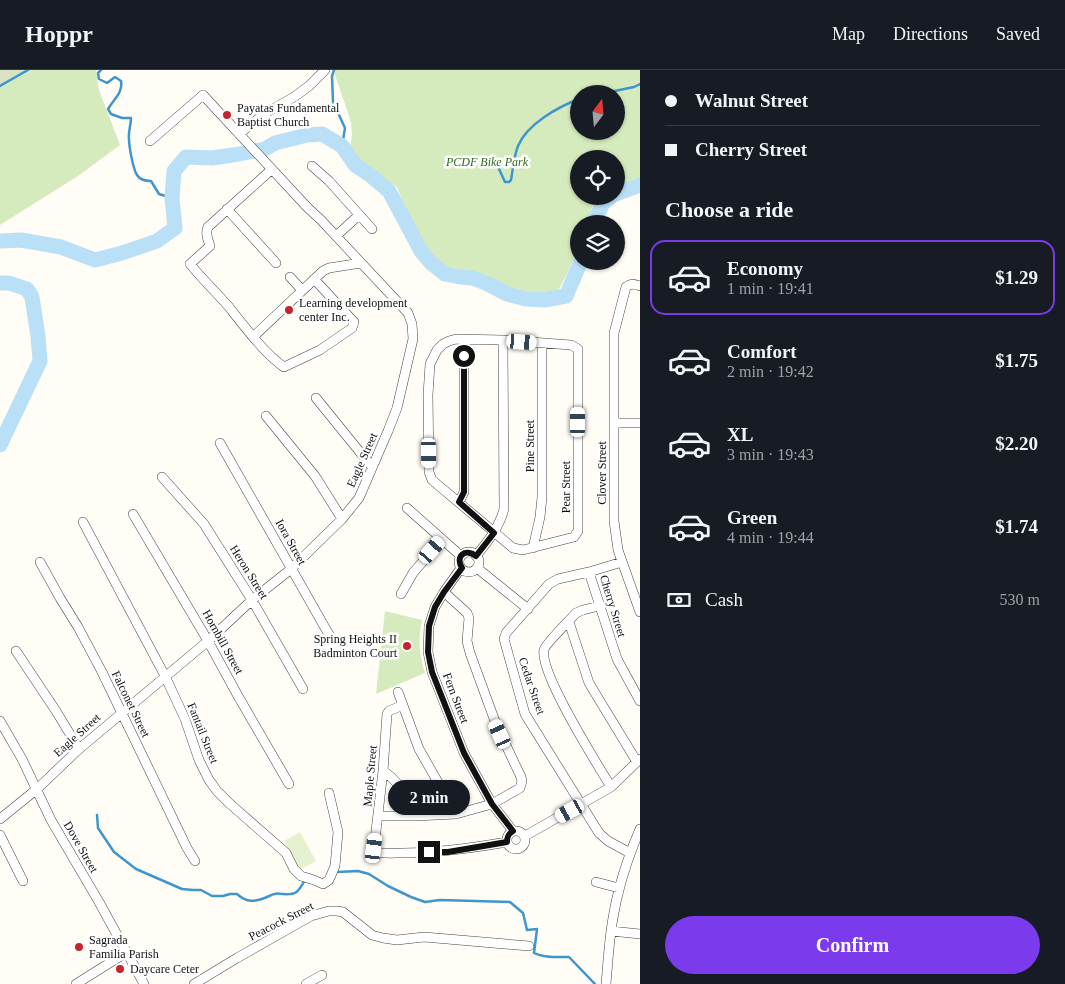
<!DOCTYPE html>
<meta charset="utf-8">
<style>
:root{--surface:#171b24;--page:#20242c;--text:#f1f3f6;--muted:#9ea1a6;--line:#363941;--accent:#7c3aed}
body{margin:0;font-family:Georgia,serif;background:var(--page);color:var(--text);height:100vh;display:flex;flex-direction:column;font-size:19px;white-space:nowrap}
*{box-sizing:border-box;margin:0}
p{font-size:16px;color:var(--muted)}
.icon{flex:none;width:28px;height:28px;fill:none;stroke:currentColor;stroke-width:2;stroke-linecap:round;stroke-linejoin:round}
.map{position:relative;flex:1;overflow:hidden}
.panel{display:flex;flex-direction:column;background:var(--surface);width:425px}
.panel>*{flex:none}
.banner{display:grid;align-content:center;height:110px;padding:0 25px;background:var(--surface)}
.needle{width:32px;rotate:16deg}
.fabs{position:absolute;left:570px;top:15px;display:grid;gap:10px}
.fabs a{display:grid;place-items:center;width:55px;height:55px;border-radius:50%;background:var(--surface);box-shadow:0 1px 4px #0004;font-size:25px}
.end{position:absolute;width:22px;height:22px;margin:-11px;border:6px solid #111;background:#fff;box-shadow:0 0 0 2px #fff}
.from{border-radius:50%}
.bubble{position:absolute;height:35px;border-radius:18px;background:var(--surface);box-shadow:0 1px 4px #0004;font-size:16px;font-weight:600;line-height:35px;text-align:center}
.car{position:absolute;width:15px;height:30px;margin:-15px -8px;border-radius:6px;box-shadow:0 0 4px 1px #0007;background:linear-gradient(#fff 24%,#345 0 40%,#fff 0 76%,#345 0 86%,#fff 0)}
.banner b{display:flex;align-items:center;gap:18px;height:48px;font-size:19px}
.banner b+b{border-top:1px solid var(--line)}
.banner i{width:12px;height:12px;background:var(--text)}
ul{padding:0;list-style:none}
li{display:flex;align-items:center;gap:15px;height:75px;margin:0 10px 8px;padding:0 15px;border:2px solid transparent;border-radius:15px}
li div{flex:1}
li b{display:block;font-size:19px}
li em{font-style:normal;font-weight:600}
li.on{border-color:var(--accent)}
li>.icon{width:45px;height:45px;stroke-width:1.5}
h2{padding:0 25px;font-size:22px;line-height:60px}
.pay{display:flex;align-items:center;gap:12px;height:55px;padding:0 25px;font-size:19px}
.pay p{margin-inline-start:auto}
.primary-button{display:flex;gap:10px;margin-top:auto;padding:10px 25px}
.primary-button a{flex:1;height:58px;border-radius:30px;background:var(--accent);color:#fff;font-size:20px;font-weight:600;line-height:58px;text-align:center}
header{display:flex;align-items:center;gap:30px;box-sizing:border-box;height:70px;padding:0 25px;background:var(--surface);border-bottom:1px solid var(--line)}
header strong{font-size:24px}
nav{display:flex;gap:28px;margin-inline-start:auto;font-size:18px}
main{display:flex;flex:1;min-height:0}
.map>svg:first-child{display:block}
</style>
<header>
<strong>Hoppr</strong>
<nav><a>Map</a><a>Directions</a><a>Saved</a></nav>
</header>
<main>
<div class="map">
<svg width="640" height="914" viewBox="0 0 640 914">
<rect width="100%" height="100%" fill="#fffdf5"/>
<path fill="#d5ebbd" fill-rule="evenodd" d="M31,0h65l3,20 21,55 -42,31 -78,49v-137z
M335,0h305v108l-24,7v-26h-37v37h22l-9,11 -5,17h-8v22l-11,26 -10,19 -17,4 -15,1 -32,-12 -55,-17 -16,-14 -26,-66 -40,-24 -7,-12 2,-17 -1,-12 -16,-47zM579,24h37v37h-37z
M385,541l37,9c-4,18 -3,35 3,53l-49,21z"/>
<path fill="#d9e3c4" d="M0,0h31l-31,18z"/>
<path fill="#e6f2cf" d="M300,762l16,29 -17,9 -15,-29z"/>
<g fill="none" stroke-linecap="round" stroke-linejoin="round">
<path stroke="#3f96cf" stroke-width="2.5" d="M101,0l-3,3 1,6 8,4 8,-6 6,4c2,12 -7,18 -13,28l3,5 11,4h9c0,7 -3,14 -2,21 0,7 4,30 8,36 3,5 9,6 14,6l8,13 13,4
M334,0l-2,6 1,26 12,26 -3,18
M0,16l28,-16
M600,24l34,-7 6,-3
M493,86l12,26h4l2,-2c2,-11 3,-24 7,-34 9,-22 40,-39 61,-47
M97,745l1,13 16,24 22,17 46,20 11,1h8l11,6h11l7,-2h7c10,9 18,8 30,3 3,-1 5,-3 8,-3 1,-1 7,0 8,0 14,1 15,-2 22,-14
M337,802l21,-1 11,3 19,12 23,11 14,5 15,-2 70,2 13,11 4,17 10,-1 -3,24c10,5 24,4 35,4l26,27"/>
<path stroke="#b9e0f7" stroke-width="15" d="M616,124l24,-9
M593,154l10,-21 9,-7
M0,171l21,-1 40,7 34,13 27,-7 35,-12 18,-13 -3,-30 2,-27 12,-14 26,1 21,-3 32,-6 10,-6 32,-8 15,-1 20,12 13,19 15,10 19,16 32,60 10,12 14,11 15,3 12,1 14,5 21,11 19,5 18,1 22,-4 15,-35
M0,213h9l18,6 5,8 6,39 2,25 -40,84"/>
<defs>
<path id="street" d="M239,64l25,-20 30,-17 15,-11 16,-16
M312,96l17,15 43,48
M272,99l-64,58c-3,6 0,13 2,19l-20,18c12,15 26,28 39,43 15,19 36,47 55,60l36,-17 32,-22 2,-6 -40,-43
M227,139l49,54
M336,166l23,-21
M290,207l12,13
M640,216c-6,-2 -9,-3 -14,1l-12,46v188l4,29 22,62
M253,267l70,-66 6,-3 32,-5
M456,269l47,1 68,5 7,4v182l-4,6 -51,13 -10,-2 -81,-68 -3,-8 -1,-77 2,-31 7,-14 6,-6 6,-3z
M316,328l56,69
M266,346l49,60 27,43
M614,353h26
M220,373l120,211
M162,407l42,47 48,76 51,89
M459,432l5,-10v-153
M407,438l54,48
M133,444l75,127 30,55 51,88
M83,452l82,154 20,43 14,41 10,20 8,11 12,12 57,50 8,16 7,7 13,4 9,4 6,-4 6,-14 3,-34 -9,-39
M533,478l7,-31 2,-20v-154
M459 492a10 10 0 1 1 20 0a10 10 0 1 1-20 0Z
M476,486c12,-15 23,-28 28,-47l-1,-169
M40,492l20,36 18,29 24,45 85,176 8,13
M622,492l-33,10 -31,7 -9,5 -43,49 -2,6 21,75 74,119 9,8 22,12
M461,498l-17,24 -9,15 -6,19 -1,26 4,20 32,81 28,51 21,27
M477,498l51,41
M589,502l28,87 23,42
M401,524l12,-21 29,-34
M599,536l-16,4 -7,3c-6,7 -31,31 -32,37 -5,22 53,114 67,137
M569,552l20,61 48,79
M16,581l40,60 23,38
M398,622l21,57 37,65
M403,635l-14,6 -2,3 -4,57 -9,77 2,4c8,2 18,1 27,1 35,0 69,-5 104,-11
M0,651l22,38 29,61 48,82 45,82
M383,701c17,10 24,29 33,45
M378,746h38l40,-2 36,-10 28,-16 2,-7 -1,-4 -25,-53 -26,-71 -3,-12 2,-23 -2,-5 -23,-21
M0,749l37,-30 42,-40 129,-108 44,-41 39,-31 51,-50 17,-21 29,-67 9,-23 16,-69 -1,-15 -4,-11 -87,-93 -14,-13 -104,-112 -53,46
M507 770a9 9 0 1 1 18 0a9 9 0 1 1-18 0Z
M0,765l23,46
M525,766l86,-49 29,-28
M596,812l23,6
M611,861l29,3
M76,914l51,-32
M194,914l43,-26 74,-42 18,-5h8l6,1 29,23 11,3 14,2 27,-3 105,9
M306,914l16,-9
M606,914c2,-22 3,-44 7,-66 5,-31 15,-61 27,-89"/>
</defs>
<use href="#street" stroke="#444" stroke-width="10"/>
<use href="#street" stroke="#fff" stroke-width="9"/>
</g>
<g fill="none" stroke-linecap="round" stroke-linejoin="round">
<path stroke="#111" stroke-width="6" d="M429,782h19l59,-10c0,-5 1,-8 6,-11l-21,-27 -28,-51 -32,-81 -4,-20 1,-26 6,-19 9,-15 18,-24c-7,-12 3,-20 14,-12l18,-23 -35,-31 5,-10v-136"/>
</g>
<g fill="#c4262e" stroke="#fff" stroke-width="2">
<circle cx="227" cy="45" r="5"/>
<circle cx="289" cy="240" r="5"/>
<circle cx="407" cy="576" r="5"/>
<circle cx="79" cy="877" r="5"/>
<circle cx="120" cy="899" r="5"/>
</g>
<g text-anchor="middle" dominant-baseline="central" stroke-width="5" stroke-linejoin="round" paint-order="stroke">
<g font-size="12" fill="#111" stroke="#fff" text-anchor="start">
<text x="237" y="38">Payatas Fundamental<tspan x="237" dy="14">Baptist Church</tspan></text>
<text x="299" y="233">Learning development<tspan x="299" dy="14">center Inc.</tspan></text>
<text x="397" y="569" text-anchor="end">Spring Heights II<tspan x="397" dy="14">Badminton Court</tspan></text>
<text x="89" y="870">Sagrada<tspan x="89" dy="14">Familia Parish</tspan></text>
<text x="130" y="899">Daycare Ceter</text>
</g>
<g font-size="12" font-style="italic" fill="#2f6b1f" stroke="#fff">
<text x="487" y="92">PCDF Bike Park</text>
</g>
<g font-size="12" fill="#111" stroke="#fff">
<text transform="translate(530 376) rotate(-90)">Pine Street</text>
<text transform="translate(362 390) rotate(-66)">Eagle Street</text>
<text transform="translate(602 403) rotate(-90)">Clover Street</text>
<text transform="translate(566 417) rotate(-90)">Pear Street</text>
<text transform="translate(291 472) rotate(61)">Iora Street</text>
<text transform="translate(249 502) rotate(58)">Heron Street</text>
<text transform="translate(613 536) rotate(73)">Cherry Street</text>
<text transform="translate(223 572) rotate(61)">Hornbill Street</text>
<text transform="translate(532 616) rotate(71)">Cedar Street</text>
<text transform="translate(456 628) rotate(69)">Fern Street</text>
<text transform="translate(131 634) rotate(64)">Falconet Street</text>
<text transform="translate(203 663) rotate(68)">Fantail Street</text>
<text transform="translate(77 665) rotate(-42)">Eagle Street</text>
<text transform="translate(370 706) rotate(-85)">Maple Street</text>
<text transform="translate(81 777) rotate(60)">Dove Street</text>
<text transform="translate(281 851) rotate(-27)">Peacock Street</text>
</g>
</g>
</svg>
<div class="fabs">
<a><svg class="needle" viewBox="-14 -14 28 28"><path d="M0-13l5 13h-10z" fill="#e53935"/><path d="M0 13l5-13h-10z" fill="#9ea1a6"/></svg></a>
<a><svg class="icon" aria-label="locate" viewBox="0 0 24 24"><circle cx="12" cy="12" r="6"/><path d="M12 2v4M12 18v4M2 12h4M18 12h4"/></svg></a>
<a><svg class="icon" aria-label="layers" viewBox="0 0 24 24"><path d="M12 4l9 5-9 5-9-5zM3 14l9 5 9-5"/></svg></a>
</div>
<i class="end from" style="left:464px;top:286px"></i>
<i class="end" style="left:429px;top:782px"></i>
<div class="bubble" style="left:388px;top:710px;width:82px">2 min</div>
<i class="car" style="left:522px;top:272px;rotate:94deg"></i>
<i class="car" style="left:578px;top:352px;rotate:0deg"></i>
<i class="car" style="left:429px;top:383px;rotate:179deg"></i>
<i class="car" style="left:432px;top:480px;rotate:41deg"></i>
<i class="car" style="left:500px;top:664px;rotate:336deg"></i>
<i class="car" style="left:570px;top:741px;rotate:241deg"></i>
<i class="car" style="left:374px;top:778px;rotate:7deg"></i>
</div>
<section class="panel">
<div class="banner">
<b><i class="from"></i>Walnut Street</b>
<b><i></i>Cherry Street</b>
</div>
<h2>Choose a ride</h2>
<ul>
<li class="on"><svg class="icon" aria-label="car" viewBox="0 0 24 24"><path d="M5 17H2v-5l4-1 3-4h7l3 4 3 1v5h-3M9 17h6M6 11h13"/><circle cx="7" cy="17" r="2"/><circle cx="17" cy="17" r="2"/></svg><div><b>Economy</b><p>1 min · 19:41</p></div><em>$1.29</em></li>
<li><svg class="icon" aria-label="car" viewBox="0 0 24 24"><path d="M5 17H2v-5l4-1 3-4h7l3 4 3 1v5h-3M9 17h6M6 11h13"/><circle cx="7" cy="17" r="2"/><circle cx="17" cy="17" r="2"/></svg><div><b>Comfort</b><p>2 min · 19:42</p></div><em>$1.75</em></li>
<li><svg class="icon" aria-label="car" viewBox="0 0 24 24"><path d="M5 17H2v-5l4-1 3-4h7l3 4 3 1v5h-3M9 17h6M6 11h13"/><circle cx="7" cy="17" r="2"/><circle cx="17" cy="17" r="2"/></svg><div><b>XL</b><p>3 min · 19:43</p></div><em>$2.20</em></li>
<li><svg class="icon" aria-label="car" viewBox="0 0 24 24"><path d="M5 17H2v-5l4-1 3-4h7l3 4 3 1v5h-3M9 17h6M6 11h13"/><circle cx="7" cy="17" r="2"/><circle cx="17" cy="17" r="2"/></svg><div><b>Green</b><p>4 min · 19:44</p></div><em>$1.74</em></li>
</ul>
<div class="pay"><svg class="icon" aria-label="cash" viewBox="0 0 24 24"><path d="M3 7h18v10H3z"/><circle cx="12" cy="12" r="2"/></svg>Cash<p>530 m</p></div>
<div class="primary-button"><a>Confirm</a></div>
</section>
</main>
